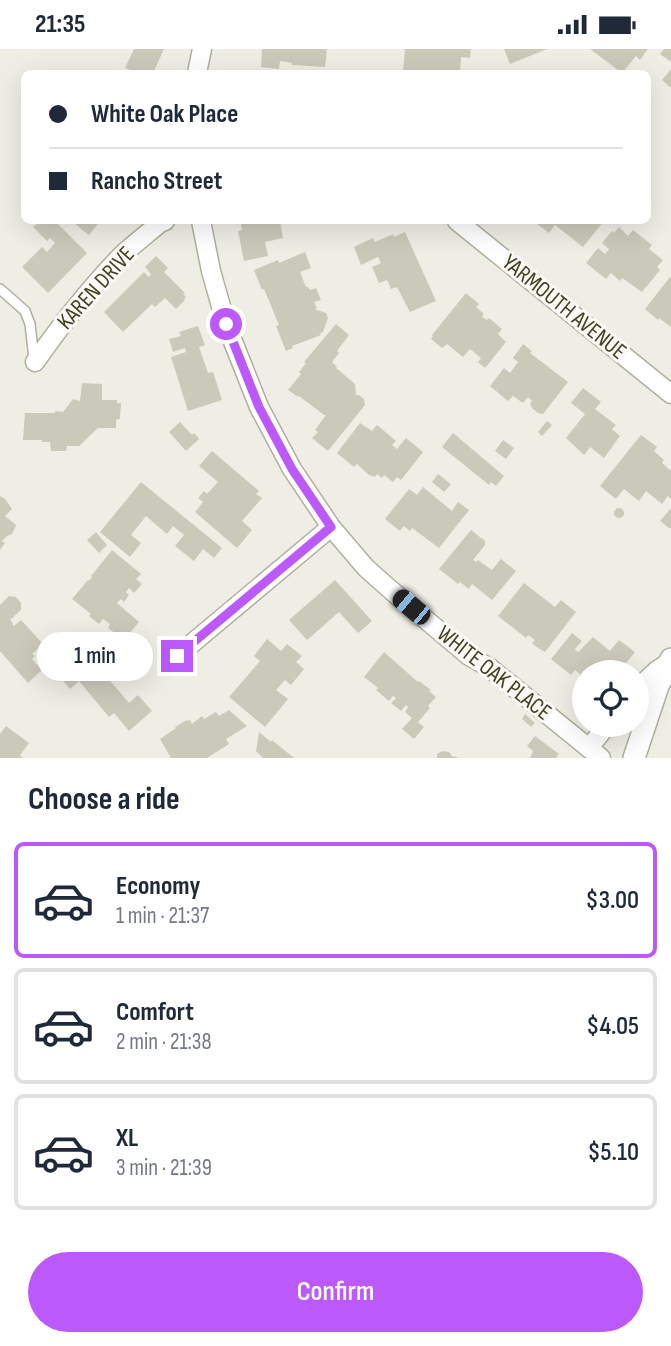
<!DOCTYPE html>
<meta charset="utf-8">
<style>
:root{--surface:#fff;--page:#f2f2f3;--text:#1f2937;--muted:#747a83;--line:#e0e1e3;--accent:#bb59fa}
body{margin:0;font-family:"Sofia Sans Condensed",sans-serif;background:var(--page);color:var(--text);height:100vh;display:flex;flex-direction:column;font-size:26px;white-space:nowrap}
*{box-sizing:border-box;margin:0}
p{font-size:23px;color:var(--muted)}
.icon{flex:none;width:38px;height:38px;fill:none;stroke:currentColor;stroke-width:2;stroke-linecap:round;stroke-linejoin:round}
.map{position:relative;height:709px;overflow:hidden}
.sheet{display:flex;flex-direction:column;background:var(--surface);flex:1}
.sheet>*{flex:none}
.top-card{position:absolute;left:21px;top:21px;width:630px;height:154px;border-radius:10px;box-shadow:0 7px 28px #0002;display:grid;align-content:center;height:154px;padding:0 28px;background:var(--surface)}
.tools{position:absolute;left:572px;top:611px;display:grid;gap:14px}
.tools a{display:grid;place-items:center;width:77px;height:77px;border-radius:50%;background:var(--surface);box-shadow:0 7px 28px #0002;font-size:35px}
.end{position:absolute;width:32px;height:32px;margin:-16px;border:9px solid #bb59fa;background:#fff;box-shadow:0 0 0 4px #fff}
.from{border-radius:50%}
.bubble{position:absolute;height:49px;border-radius:24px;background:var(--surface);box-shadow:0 7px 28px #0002;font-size:23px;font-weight:600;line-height:49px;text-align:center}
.car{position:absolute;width:21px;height:42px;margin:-21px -10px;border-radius:9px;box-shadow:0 0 5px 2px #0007;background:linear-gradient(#222 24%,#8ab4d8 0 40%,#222 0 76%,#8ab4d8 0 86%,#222 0)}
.top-card b{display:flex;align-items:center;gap:24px;height:66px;font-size:26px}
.top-card b+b{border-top:2px solid var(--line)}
.top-card i{width:18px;height:18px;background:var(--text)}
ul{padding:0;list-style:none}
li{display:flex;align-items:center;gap:21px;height:116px;margin:0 14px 10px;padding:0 14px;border:4px solid var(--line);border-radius:10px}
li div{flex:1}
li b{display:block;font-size:26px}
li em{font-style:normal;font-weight:600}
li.active{border-color:var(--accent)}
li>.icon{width:63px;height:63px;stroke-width:1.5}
h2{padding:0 28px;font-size:32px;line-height:84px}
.button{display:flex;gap:14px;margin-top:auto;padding:14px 28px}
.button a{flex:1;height:80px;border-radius:42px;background:var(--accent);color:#fff;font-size:28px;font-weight:600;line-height:80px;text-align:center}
.status{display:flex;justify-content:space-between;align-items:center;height:49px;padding:0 35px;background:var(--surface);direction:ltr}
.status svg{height:19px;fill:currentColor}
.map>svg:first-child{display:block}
</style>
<div class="status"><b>21:35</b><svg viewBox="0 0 49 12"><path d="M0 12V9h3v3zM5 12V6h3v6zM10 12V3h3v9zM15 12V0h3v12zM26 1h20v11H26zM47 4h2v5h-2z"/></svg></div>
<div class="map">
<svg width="671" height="709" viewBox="0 0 671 709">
<rect width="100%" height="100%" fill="#efeee5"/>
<path fill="#cac9ba" d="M134,0h30l-11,24h-15l-13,-5z
M262,0h65l-2,18 -33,-2v-2l-12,-2 -1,8 -18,-2z
M405,0h66l-1,9 -9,-1 -1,16h-57z
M504,0h43l-37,15z
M590,0h58l-8,11 -4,-4 -14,17z
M664,0h7v13l-11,-8z
M671,20v19l-9,-8z
M40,172h15l32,32 -39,40 -26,-26 20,-20 5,5 8,-9 -5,-5 -3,3 -14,-14z
M71,172h29l-11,14z
M240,172h30l1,2 9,-2 3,17 -18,4 3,14 -24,5 -6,-30 4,-1z
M533,172h71l-21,26 -28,-22 -6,8z
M619,178l9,9 5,-6 19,15 -3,4 14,11 -6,7 3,3 -18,22 -20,-14 -2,3 -9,-8 -5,6 -20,-16 12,-15 7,6 4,-5 -7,-6 10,-12 2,2z
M405,183l31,69 -26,11 -13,-25 -6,2 -4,-9 -8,3 -7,-16 9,-4 -3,-6 -17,8 -7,-18 19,-9 2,4 18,-8 1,3z
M305,203l6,16 -11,4 6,15h2l2,3 6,-2 5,12 -7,2 3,6 -3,1 12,4 2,5 -5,14 -3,1 1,2 -29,11 1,2 -7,3 -10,-25 3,-1 -15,-36 -2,1 -8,-20 24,-10 1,3z
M156,207l12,12 -4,4 21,21 -2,1 3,3 -2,2 1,1 -9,9 -11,-11 -10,9 -3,-3 -29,28 -19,-20 40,-40 5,5 2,-3 -6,-7z
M670,228l1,1v49l-12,-9 -1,2 -13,-11z
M466,244l13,11 -3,3 8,7 -2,3 5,3 2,-2 13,11 -4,5 8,8 -21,26 -7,-6 3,-4 -11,-9 -7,8 -16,-13 -5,4 -11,-9 2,-3 -1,-1z
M336,275l13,11 -12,16 2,2 -7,9 5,5 -1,1 19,16 1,11h3l5,4 1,6 -37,46 -16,-13 6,-6 -3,-2 11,-15h-2l-25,-19 -1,1 -10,-7 13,-16 -2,-2 7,-9 -2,-1z
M198,277l7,19 -6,2 9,26 5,-1 9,28 -34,11 -17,-54 15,-5 -1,-4 -12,4 -4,-13 12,-3 -2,-4z
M523,295l9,7 -2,2 38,29 -25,32 -5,-1 -6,-5 -2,-5 2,-2 -4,-4 -5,6 -10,-7 -5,5 -18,-15 14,-18 6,5 8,-11 -5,-4z
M82,334l20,1v16h15v3h4l-1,16h-3l-1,2v7h-18l-19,18h-12l-1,5h-15l-1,-9h-8v-2h-19l2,-27h30v-2l8,1 10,-13 7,2z
M583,339l18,14 -6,7 21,16 -4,4 8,7 -16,22 -14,-11 -6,8 -18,-17 19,-24 -14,-11z
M547,372l5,4 -10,11 -4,-4z
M180,373l12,13 2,-2 5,6 -13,12 -17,-19z
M360,374l12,8 5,-6 19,16 -4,4 5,4 9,-11 17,14 -22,28 -4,-3 -4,5 -9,-7 -2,3 -5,-4 -2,3 -6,-2 -12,-11 -3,3 -17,-14z
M453,384l51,43 -8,10 -5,-4 -2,3 -47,-38z
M641,386l16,12 -3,4 10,9 -2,3 9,8v28l-3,-3 -6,8 -16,-13 -7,10 -15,-12 -8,10 -16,-13z
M503,391l11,8 -8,11 -11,-8z
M212,402l47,40 -3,3 6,4 -20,23 10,9 -15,18 -42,-36 8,-10 -5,-4 6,-7 3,3 11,-12 -19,-16z
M438,425l13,10 -7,8 -12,-10z
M141,433l81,66 -8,10 -11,-9 -9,12 -19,-15 9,-11 -11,-9 -6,8 -21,-18 -15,19 10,8 -11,14 -30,-25z
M423,438l29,24 6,-9 11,8 -30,38 -27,-20 -2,3 -6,-5 -4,5 -15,-12 24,-30 8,6z
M0,447l5,3 7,10 -7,7 11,9 -4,9 -5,2 -5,5 3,2 -5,7z
M614 464a5 5 0 1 1 10 0a5 5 0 1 1-10 0Z
M671,459v20h-2l-9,-7z
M471,481l14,11v4l-12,15 3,2 2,-2 14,10 9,-11 15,12 -24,29 -20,-16 -3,5 -9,-7 -2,2 -19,-15z
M96,483l11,13 -8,8 -12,-13z
M112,501l29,24 -5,5 6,5 -8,9 -5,-5 -3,4 3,3 -5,7 -3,-3 -4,4 22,19 -15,18 -16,-12 2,-4 -7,-5 -4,5 -10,-8 2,-2 -19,-15 16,-19 1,1 3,-4 -1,-1z
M335,531l37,41 -14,12 -19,-21 -32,28 -18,-20z
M524,534l31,24 6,-7 15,12 -31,40 -10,-6 -3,-3 3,-3 -7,-5 -2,3 -28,-22z
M9,547l7,1 5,6v7l-11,10 3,3 -1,1 2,2 7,-6 22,24 -11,10 3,2 -3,3 10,11 -14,13 -28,-32v-46z
M572,584l10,8 -7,8 3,3 15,-15 17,14 9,-11 16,12 -16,20h-35v6l-9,-8 -4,5 -20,-16z
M98,585l16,19 -21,18 2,2 5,-4 29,34 9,-8 14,16 -23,20 -15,-18 -5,4 -30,-36 -9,8 -15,-18z
M267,590l14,12 6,-7 15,12 -6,6 8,7 -13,16 -6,-5 -9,10 12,9 -23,28 -36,-30 31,-36 -6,-5z
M384,603l34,30 1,-1 12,9 -2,1 7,6 -8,9 2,2 -12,14 6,5 -10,12 -12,-10 10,-11 -7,-6 3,-5 -2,-2 -5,6 -10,-8 5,-5 -3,-2 -4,5 -13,-11 2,-2 -14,-11z
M229,661l18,16 -21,13 3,5 -22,14h-36l-11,-19 16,-11 -1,-1 10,-6 5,-1 2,4 10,-8 2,3 12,-7 3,4z
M525,665l10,9 -4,4 -9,-8z
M6,677l23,17 -9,12 3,3h-23v-24z
M259,683l12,10 1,-2 22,18h-31l-7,-7z
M535,687l24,18 -3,4h-26l3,-7 -6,-5z
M443,702l6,1 3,4 5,1v1h-20v-4z"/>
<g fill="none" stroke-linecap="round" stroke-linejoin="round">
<defs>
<path id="service" d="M0,240l25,22 5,13 4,35"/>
<path id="minor" d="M197,24l5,-24
M201,172l10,50 15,53 33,83 33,62 39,58 35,41 26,23 77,65 21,12 111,90
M457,172l214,173
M35,313c26,-37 55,-74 87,-107 12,-11 25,-21 38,-32l5,-2
M177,607l154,-129
M637,640l19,-18 12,-8
M589,699l18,-23"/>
<path id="tertiary" d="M634,709l24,-72 13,-27"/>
</defs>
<use href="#service" stroke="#b0b09f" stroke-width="12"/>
<use href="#minor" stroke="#b0b09f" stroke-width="21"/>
<use href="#tertiary" stroke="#b0b09f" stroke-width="24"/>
<use href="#service" stroke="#fff" stroke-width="9"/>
<use href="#minor" stroke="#fff" stroke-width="18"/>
<use href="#tertiary" stroke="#fff" stroke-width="21"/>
</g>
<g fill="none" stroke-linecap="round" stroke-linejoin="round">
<path stroke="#bb59fa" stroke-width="9" d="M177,607l154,-129 -39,-58 -33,-62 -33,-83"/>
</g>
<g text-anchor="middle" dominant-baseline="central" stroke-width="6" stroke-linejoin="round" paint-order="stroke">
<g font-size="23" fill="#404323" stroke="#fbfaf7">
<text transform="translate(96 239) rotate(-48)">KAREN DRIVE</text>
<text transform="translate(564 258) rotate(39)">YARMOUTH AVENUE</text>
<text transform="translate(494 624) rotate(38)">WHITE OAK PLACE</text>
</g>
</g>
</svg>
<div class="tools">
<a><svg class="icon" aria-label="locate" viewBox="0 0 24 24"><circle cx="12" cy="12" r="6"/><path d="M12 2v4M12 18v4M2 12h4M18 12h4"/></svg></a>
</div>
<i class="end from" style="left:226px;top:275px"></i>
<i class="end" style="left:177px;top:607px"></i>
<div class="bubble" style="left:37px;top:583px;width:116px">1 min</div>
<i class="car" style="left:411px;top:558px;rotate:310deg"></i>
<div class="top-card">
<b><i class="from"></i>White Oak Place</b>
<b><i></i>Rancho Street</b>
</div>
</div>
<section class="sheet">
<h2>Choose a ride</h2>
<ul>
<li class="active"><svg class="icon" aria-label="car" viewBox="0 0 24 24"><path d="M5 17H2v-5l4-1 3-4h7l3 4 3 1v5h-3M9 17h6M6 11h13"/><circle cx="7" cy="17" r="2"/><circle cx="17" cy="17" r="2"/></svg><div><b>Economy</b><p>1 min · 21:37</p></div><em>$3.00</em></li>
<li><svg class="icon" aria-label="car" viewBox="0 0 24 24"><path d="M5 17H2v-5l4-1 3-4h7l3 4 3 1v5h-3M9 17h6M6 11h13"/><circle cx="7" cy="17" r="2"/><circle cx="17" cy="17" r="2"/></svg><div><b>Comfort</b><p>2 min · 21:38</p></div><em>$4.05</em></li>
<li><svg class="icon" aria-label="car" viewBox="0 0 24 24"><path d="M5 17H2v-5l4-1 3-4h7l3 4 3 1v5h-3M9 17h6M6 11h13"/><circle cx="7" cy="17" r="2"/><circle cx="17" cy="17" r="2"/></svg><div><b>XL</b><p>3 min · 21:39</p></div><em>$5.10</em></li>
</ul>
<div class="button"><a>Confirm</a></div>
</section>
